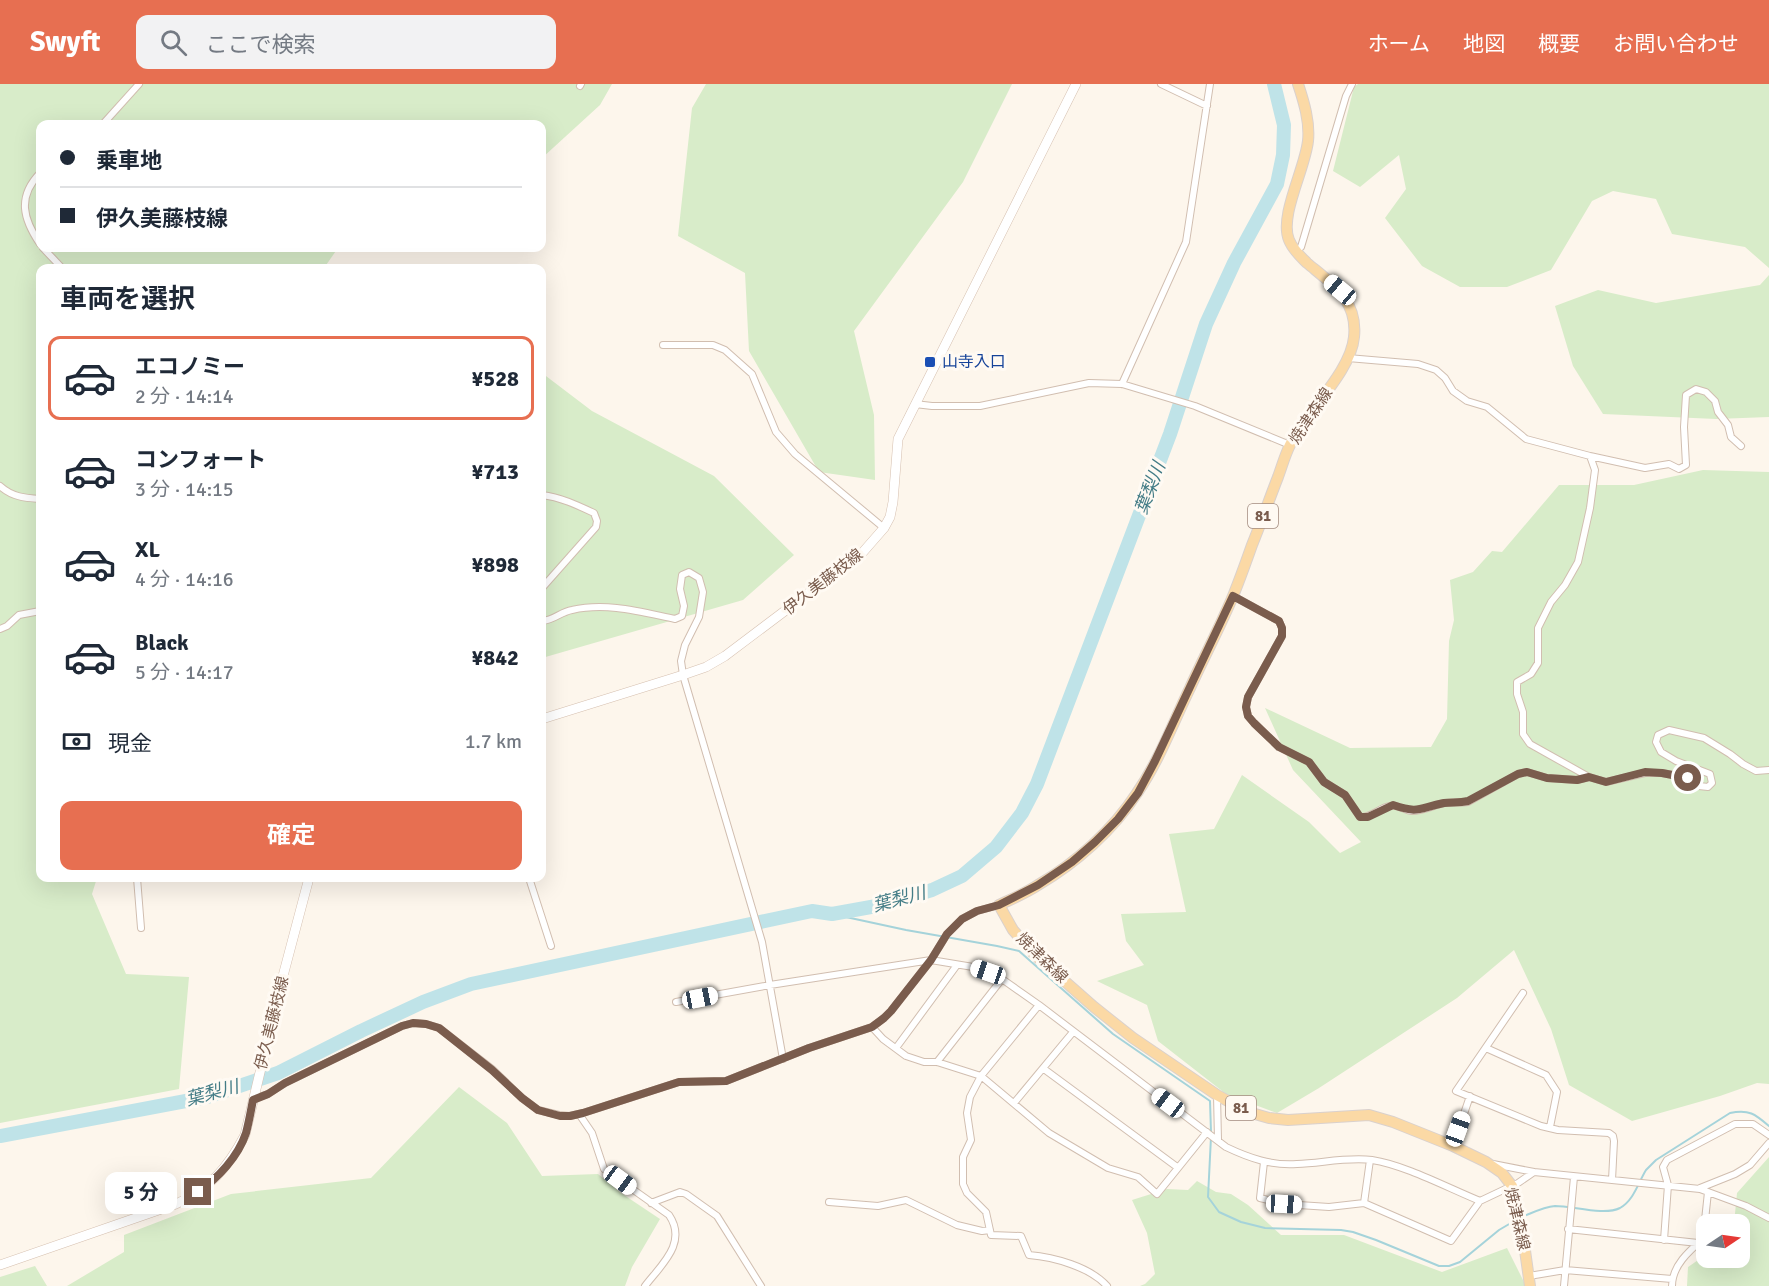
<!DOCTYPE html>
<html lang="ja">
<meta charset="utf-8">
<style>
:root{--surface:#fff;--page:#f2f2f3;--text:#1f2937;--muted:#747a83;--line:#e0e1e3;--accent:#e76f51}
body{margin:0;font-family:Signika,"Noto Sans JP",sans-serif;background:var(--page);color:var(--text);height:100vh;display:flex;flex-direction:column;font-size:22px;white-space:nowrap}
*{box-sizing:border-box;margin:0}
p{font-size:20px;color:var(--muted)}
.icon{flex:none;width:33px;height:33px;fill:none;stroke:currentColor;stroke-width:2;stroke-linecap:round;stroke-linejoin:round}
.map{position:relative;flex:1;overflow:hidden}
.sheet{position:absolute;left:36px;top:180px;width:510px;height:618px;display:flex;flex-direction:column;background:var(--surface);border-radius:12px;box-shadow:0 6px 24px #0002}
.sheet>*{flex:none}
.hud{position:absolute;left:36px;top:36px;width:510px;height:132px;border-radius:12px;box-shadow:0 6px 24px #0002;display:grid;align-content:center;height:132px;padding:0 24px;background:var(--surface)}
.needle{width:39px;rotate:77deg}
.controls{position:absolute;left:1696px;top:1130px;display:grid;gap:12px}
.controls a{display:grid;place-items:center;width:54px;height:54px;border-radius:12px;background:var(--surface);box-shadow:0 6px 24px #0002;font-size:30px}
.end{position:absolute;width:27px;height:27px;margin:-14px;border:8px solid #7a5c4d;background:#fff;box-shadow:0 0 0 3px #fff}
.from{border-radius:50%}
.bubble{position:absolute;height:42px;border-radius:12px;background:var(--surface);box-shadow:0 6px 24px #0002;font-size:20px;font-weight:700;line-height:42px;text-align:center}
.car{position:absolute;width:18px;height:36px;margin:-18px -9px;border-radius:8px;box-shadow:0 0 4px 2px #0007;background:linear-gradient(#fff 24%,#345 0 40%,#fff 0 76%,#345 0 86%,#fff 0)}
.hud b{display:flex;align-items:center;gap:21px;height:57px;font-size:22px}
.hud b+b{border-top:2px solid var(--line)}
.hud i{width:15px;height:15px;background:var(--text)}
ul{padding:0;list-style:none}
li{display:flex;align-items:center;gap:18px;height:84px;margin:0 12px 9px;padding:0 12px;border:3px solid transparent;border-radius:12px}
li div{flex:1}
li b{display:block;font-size:22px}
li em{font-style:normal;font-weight:700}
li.active{border-color:var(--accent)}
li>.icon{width:54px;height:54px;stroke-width:1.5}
h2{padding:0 24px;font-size:27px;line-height:72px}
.pay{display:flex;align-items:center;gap:15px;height:66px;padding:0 24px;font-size:22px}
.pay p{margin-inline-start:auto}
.action{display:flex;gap:12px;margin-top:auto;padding:12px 24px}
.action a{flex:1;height:69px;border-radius:12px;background:var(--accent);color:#fff;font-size:24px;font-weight:700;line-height:69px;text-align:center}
header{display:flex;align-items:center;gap:36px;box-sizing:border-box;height:84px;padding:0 30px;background:var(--accent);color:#fff}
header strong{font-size:28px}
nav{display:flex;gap:33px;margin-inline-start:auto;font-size:21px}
.search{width:420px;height:54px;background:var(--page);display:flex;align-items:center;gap:15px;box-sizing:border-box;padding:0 21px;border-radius:12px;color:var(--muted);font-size:22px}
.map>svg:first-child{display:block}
</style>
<header>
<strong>Swyft</strong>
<div class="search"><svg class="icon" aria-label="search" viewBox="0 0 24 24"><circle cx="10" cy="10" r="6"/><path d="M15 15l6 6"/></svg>ここで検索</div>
<nav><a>ホーム</a><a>地図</a><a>概要</a><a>お問い合わせ</a></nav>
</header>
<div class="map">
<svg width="1769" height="1202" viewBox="0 0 1769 1202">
<rect width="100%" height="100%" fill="#fdf6ec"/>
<path fill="#d8ecc9" d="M0,0h612l-12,21 -58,53v-34h-502v124h298l-14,20h-284v610h57l-5,16 34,80 63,3 -10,112 -179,34z
M706,0h306l-49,98 -109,149 20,84 1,65 -56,-8 -70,-121 -4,-78 -67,-37 14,-128z
M1358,0h411v184l-24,-21 -73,-13 -16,-35 -43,-8 -21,10 -41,69 -44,17h-47l-38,-21 -37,-48 21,-29 -7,-34 -39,32 -27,-16 21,-84z
M1769,191v142l-53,2 -113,-5 -30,-48 -18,-60 43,-16 58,13 104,-18z
M542,289l50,38 122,65 80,79 -51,45 -201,58z
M1703,386l66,2v612l-12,-1 -37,13 -88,25 -63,-36 -18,-56 -37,-79 -57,48 -138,90 -42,25 -51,-19 -68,-53 -11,-36 -50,-24 47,-16 -18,-24 -5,-27 65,-2 -17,-78 45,-5 28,-54 67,47 31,31 21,-11 -68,-72 -28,-62 85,40 81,-1 16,-28 2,-78 5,-21 -4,-40 23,-8 19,-21 10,1 57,-67h75z
M459,1003l48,36 35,53 56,-2 23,19 39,26 -28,48 -7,19h-558l57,-34v-17l107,-41 140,-16z
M1769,1073v129h-82l1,-19 19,-13v3h33v-33h-6l3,-31z
M1197,1097l19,11 15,2 17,11 33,30h63l98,37 65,-24 19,38h-386l5,-2 10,-10 -8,-41 -15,-33 35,-11 21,1z
M35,1182l12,20h-47v-9z"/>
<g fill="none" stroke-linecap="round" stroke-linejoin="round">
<path stroke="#a5d3da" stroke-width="2" d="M832,830l74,16 91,16 22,5 94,83 97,67 1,31
M1211,1053l-3,60 11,15 22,10 24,6 76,2 12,2 23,8 63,26h10l11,-4 39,-32 17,-10
M1524,1132c10,-4 20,-9 31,-10 18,0 49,10 65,2 14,-8 18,-25 26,-38 3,-3 7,-7 10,-10l74,-47c19,-4 25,1 39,13"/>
<path stroke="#bfe3e8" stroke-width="14" d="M0,1052l207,-39 71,-24 83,-42 62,-29 48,-18 341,-73 20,3 50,-9 50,-15 30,-14 34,-29 26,-34 15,-29 133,-350 36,-110 28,-61 43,-79 6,-29 1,-30 -10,-41"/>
<defs>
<path id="street" d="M1161,0l46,22
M580,2l1,-2
M103,40l36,-40
M40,89c-23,24 -17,46 0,71
M43,164l19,20
M1295,167l6,-4 45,-151 6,-12
M663,261h50l12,5 27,24 24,58 19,22 89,74
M1348,274l70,6 18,6 9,8 8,13 14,10 20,6 39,32 64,17 55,12 24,-4 10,5 7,-4 -2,-38 2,-32 10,-6 10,3 9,9 3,11 10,13 3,12 10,9
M1122,300l64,-142 24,-158
M915,320l17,2h48l109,-23 33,1 73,22 95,39
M1590,372l5,14 -5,38 -12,54 -13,23 -14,17 -13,26v35l-7,11 -14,8v12l6,18v22l7,10 59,33 17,5 39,-9h17l26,5 11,8 9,1 4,-4 -2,-9 -34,-13 -15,-9 -5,-10 2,-7 11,-5 35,8 26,16 13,10 13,7 13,-1
M0,402c12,11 25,12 40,13
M542,411c18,2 35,10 52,18l3,8 -1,6 -54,61
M1233,512l46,25 3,7v8l-34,61 -2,10 2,9 6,7 25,24 30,15 15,20 21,13 15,22c12,1 18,-9 30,-11 8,-2 15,5 22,5 12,0 22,-6 32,-8 8,-1 16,0 24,-1l50,-28 9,-2 20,6 30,2 12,-3
M542,537c13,-1 18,-9 30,-11 35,-8 69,2 103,9l7,-3 2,-10 -4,-17 2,-14 7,-3 10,6 4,14 -4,25 -14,28 -4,16 2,14 79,267 21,117
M0,545l7,-3 12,-11 21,-4
M137,794l4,50
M529,794l22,68
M1523,909l-67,98 85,35 17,4 51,3 4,3 1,5 -2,39
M676,918l94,-17 161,-25 42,7 29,12 37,26 187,142c23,11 46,19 71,17 25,-1 50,-7 75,-4 33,5 76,28 108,41
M1039,921l-58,71 -11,21 -3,16 4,27 -8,17v27l4,9 19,19 5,23 30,1 8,19c25,2 61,12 78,31
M872,943l11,12 23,17 18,6h13l44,14 68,57 59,35 30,9 19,17 50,-62
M896,964l61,-83
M1486,964l60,27 11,17 -7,35
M937,978l65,-83
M1044,985l133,98
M1217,1011l1,45
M253,1015l15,-5 17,-11 117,-57 11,-3 13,1 13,4 53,41 30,29 16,12 21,5 11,1 13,-3 96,-31 47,-1 83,-33 63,-21 12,-9 7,-7 40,-51 16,-26 15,-15 15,-8 22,-6
M1014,1019l59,-71
M579,1030l13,19 12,36 65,46c19,28 -8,50 -24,71
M1453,1062l17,-50
M1264,1078l-4,36 24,6 45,3 35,-4 87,38 29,-40 38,-18 16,-11 166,17 46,17 23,12
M1493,1080l41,8
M1700,1104l35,-14 15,-9 19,-22
M829,1118l49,4 28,-6 51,25 25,6 8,-1
M651,1119l29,-11 6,2 31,22 44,70
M1364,1119l6,-43
M1568,1145l130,14
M1664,1156l4,-55 -5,-18 4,-7 68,-36h18l16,11
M1529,1192l36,-6 107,9
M1564,1202l10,-109
M1672,1202c0,-20 17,-35 31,-47l5,-47"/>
<path id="secondary" d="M542,635l141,-44 23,-8 19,-11 138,-104 21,-24 6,-11 3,-15 5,-63 178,-355
M0,1181l176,-61c34,-15 52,-37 69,-69l38,-159 26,-98"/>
<path id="primary" d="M1298,0c6,18 12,38 10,57 -3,28 -29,75 -19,99 4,10 11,16 18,23 25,21 51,37 47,74 -3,35 -48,75 -64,108 -5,10 -8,21 -12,32 -9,23 -17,46 -26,68 -6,17 -12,34 -19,51 -13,31 -29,61 -43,92 -17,35 -31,73 -53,105 -24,37 -61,70 -99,92 -12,8 -26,14 -39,20l14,25 22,25 59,52 39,31 84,57 31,17 21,6 19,2 81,-5 24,7 60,24 33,16 16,11 10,13 9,36 9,64"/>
</defs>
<use href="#street" stroke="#d1beb0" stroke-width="8"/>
<use href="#secondary" stroke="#d6c0b0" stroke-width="10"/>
<use href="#primary" stroke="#dad1cd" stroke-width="12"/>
<use href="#street" stroke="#fff" stroke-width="6"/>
<use href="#secondary" stroke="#fff" stroke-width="9"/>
<use href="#primary" stroke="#fbd9a5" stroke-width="10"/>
</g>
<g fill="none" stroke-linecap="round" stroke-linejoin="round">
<path stroke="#7a5c4d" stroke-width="8" d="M198,1108c20,-14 40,-35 48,-59 3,-11 5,-23 7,-33l15,-6 17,-11 117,-57 11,-3 13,1 13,4 53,42 30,28 16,12 22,6h10l13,-3 96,-31 47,-1 83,-33 63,-21 12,-9 7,-7 40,-51 16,-26 15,-15 15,-8 22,-6 39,-20 34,-23 23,-20 23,-23 20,-26 17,-32 78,-165 46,25 3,7v8l-34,61 -2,10 2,9 6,7 25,24 30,15 15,20 21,13 15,22h8l25,-12c27,9 25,3 51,-2 8,-1 15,0 24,-2l50,-27 9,-2 20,6 30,2 12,-3 17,5 39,-10 17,1 26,5"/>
</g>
<rect fill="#1a4fb4" stroke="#fffaf3" stroke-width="2" x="924" y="272" width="12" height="12" rx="3"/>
<g text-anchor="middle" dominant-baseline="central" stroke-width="6" stroke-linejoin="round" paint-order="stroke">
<g fill="#fffaf3" stroke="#a28b7f" stroke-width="1.5">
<rect x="1248" y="420" width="30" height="24" rx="4.5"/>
<rect x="1226" y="1012" width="30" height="24" rx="4.5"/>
</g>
<g font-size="15" font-weight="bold" fill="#7a5c4d">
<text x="1263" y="432">81</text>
<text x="1241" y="1024">81</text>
</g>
<g font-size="16" fill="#164399" stroke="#fffaf3" text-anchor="start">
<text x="942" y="278">山寺入口</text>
</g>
<g font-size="16" fill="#7a5c4d" stroke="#fffaf3">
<text transform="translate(1311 332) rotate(-56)">焼津森線</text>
<text transform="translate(823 498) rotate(-38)">伊久美藤枝線</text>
<text transform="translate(1042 874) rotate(44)">焼津森線</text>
<text transform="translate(272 939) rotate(-76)">伊久美藤枝線</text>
<text transform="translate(1517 1135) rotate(77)">焼津森線</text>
</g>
<g font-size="18" font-style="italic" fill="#437c86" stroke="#fffaf3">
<text transform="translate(1150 404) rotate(-69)">葉梨川</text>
<text transform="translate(899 815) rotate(-15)">葉梨川</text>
<text transform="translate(212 1009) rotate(-15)">葉梨川</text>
</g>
</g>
</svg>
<div class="controls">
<a><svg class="needle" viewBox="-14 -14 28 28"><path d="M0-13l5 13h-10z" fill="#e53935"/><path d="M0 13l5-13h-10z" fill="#747a83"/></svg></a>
</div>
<i class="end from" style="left:1688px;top:694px"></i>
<i class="end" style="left:198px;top:1108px"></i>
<div class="bubble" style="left:105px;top:1088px;width:72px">5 分</div>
<i class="car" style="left:1340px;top:206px;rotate:310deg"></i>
<i class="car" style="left:988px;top:888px;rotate:289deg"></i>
<i class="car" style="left:700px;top:914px;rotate:79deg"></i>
<i class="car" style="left:1168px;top:1019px;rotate:307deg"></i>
<i class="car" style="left:1458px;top:1045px;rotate:20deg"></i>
<i class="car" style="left:620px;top:1096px;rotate:126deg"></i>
<i class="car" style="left:1284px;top:1120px;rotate:93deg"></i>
<div class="hud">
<b><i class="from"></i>乗車地</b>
<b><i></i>伊久美藤枝線</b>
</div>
<section class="sheet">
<h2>車両を選択</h2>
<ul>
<li class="active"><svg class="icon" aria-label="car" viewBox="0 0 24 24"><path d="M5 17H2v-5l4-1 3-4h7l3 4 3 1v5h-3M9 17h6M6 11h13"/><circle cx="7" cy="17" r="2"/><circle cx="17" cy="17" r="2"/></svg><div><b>エコノミー</b><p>2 分 · 14:14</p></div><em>¥528</em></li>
<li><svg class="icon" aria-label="car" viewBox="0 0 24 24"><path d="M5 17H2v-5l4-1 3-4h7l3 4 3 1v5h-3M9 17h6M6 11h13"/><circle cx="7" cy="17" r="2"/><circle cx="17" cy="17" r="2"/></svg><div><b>コンフォート</b><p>3 分 · 14:15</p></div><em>¥713</em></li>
<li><svg class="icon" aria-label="car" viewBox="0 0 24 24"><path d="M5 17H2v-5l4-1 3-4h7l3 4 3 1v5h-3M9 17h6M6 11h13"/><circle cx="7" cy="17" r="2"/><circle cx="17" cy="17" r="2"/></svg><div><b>XL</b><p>4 分 · 14:16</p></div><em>¥898</em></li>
<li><svg class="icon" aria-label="car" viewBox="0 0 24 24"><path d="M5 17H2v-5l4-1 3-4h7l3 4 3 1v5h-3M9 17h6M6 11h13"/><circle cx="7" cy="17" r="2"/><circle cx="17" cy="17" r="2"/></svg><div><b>Black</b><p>5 分 · 14:17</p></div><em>¥842</em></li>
</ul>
<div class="pay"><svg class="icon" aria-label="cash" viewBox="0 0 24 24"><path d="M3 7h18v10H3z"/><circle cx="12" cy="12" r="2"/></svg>現金<p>1.7 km</p></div>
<div class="action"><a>確定</a></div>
</section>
</div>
